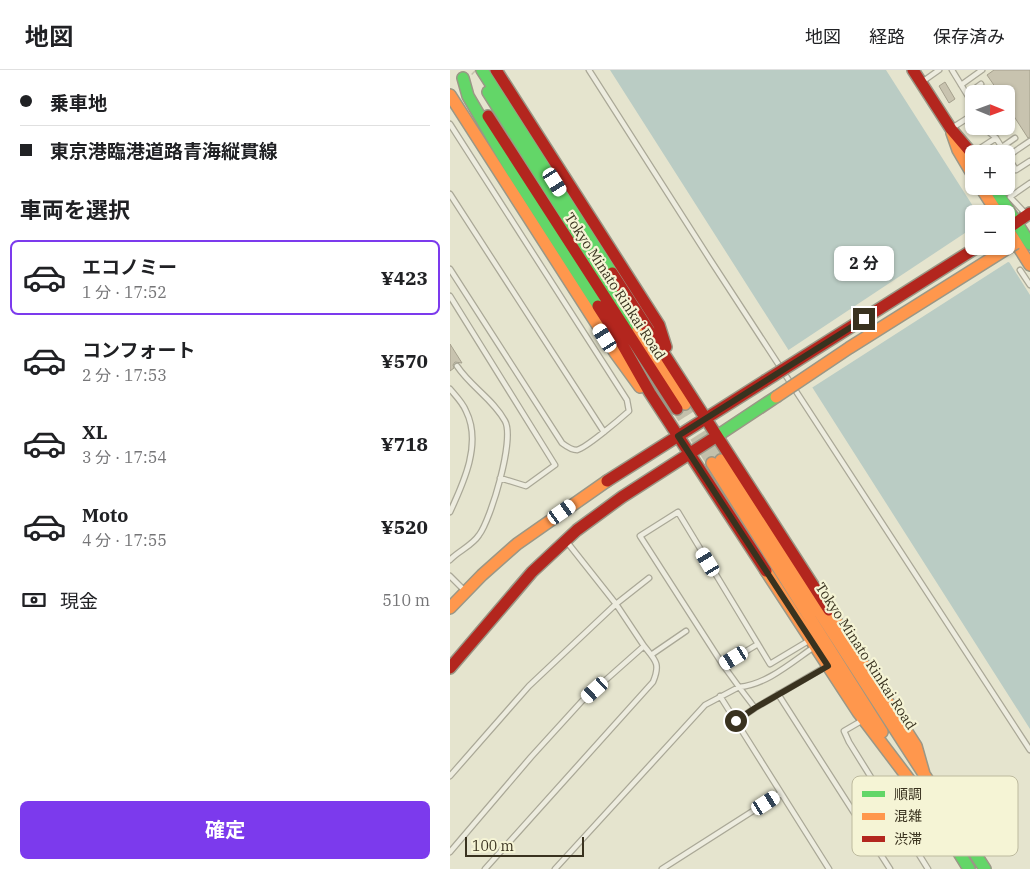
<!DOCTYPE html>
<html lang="ja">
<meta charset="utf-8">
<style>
:root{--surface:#fff;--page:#f6f6f6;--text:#202124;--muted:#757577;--line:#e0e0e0;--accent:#7c3aed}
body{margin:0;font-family:"IBM Plex Serif","Noto Sans JP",serif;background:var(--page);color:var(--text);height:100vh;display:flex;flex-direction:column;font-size:19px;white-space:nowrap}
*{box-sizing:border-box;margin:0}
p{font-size:16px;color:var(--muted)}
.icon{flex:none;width:28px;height:28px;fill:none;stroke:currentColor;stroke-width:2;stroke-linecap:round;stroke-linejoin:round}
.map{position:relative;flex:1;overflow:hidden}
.sheet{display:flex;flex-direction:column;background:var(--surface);width:450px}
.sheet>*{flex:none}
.banner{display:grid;align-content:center;height:110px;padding:0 20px;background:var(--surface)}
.needle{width:32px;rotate:91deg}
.tools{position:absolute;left:515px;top:15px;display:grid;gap:10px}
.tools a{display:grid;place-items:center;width:50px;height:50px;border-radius:8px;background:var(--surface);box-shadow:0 1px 4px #0004;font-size:25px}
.scale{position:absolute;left:15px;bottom:12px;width:119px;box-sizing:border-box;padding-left:5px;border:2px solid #39321f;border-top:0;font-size:14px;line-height:18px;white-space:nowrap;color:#39321f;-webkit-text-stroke:4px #f5f4d5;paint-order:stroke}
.end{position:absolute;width:22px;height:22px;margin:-11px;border:6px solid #39321f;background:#fff;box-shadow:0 0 0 2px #fff}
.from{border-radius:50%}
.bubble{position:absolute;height:35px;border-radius:8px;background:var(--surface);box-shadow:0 1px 4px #0004;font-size:16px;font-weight:700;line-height:35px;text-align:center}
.car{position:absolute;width:15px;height:30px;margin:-15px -8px;border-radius:6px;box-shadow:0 0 4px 1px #0007;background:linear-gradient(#fff 24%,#345 0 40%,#fff 0 76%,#345 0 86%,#fff 0)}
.banner b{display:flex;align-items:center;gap:18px;height:48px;font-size:19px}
.banner b+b{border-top:1px solid var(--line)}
.banner i{width:12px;height:12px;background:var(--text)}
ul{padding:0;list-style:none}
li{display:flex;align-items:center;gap:15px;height:75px;margin:0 10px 8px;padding:0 10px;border:2px solid transparent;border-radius:8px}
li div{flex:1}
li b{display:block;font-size:19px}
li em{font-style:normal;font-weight:700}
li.selected{border-color:var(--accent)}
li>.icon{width:45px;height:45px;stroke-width:1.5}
h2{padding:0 20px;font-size:22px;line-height:60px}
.pay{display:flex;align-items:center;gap:12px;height:55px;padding:0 20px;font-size:19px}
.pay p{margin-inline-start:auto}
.action{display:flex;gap:10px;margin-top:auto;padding:10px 20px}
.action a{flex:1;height:58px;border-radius:8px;background:var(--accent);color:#fff;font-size:20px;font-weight:700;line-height:58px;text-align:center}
header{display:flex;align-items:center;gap:30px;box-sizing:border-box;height:70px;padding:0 25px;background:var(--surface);border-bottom:1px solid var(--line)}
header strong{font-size:24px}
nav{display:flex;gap:28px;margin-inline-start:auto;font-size:18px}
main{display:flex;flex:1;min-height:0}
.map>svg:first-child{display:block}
</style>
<header>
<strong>地図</strong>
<nav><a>地図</a><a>経路</a><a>保存済み</a></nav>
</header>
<main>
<section class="sheet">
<div class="banner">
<b><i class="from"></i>乗車地</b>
<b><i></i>東京港臨港道路青海縦貫線</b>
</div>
<h2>車両を選択</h2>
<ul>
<li class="selected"><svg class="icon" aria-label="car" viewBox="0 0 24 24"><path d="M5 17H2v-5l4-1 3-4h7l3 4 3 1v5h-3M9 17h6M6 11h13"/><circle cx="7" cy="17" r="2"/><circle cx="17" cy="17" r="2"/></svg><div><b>エコノミー</b><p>1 分 · 17:52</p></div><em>¥423</em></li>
<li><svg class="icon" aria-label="car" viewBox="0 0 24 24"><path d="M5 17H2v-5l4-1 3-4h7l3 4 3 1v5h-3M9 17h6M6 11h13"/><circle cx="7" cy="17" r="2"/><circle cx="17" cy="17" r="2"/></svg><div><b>コンフォート</b><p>2 分 · 17:53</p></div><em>¥570</em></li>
<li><svg class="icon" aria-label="car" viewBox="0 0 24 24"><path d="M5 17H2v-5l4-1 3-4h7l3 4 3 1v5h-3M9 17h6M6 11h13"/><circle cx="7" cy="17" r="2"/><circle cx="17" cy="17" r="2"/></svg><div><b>XL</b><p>3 分 · 17:54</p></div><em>¥718</em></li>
<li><svg class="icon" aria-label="car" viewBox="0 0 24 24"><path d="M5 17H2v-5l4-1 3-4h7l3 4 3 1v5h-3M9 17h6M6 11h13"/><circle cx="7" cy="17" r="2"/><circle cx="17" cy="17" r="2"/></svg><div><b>Moto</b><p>4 分 · 17:55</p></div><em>¥520</em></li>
</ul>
<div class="pay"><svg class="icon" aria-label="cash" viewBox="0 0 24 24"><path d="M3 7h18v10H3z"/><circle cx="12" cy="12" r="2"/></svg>現金<p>510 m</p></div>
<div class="action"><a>確定</a></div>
</section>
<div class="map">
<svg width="580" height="799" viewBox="0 0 580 799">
<rect width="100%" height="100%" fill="#e5e4ce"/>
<path fill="#baccc4" d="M160,0h276l92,144h-4v32h25l31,49v434z"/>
<path fill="#e5e4ce" d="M524,157v19h28l10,17 -4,-1 -198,127 -23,-38z"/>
<path fill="#c8c3af" stroke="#a5a08d" d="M544,0h36v67l-2,1 -22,-34v-10h-6l-13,-19z
M495,12l10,17 -6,4 -10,-17z
M0,274l12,19 -7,-1 -2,3 1,3 -4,3z"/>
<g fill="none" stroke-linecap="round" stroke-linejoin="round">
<path stroke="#c3c0ab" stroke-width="11" stroke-dasharray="11 5.5" stroke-linecap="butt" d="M25,0l1,1
M235,334l36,56
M227,339l35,54"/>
<defs>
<path id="lane" d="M139,0l122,191 319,489
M502,0l22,36
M472,12l17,-12
M511,15l21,-15
M517,24l14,-10
M530,24l5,-4
M0,54l177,276 2,11c-9,8 -43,37 -52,39 -6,0 -11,-4 -15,-7l-112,-174
M536,56l3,6 7,6
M502,58l22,-14
M552,77l13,-9
M523,83l23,-15 20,32 14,-9
M558,86l22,-15
M0,124l154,238
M576,144l-16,-17 20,-14
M570,200l10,15
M0,226l105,169 -29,21 -26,-8
M0,319c5,6 13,14 16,22 16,32 -2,71 -16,101
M0,490c8,-9 22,-14 29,-25 12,-16 36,-96 26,-114 -12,-22 -34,-34 -48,-55
M0,506l15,15
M360,570l-40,24 -92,-152 -38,24 83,129 16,22c27,-2 53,-25 75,-40
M201,585l35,-24
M273,595l35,-21
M328,624l112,175
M270,626l109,173
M413,650l-19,11 5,11 79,127
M286,651l19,-13 72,-42
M0,706l79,-90 87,-82 -49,-62
M0,782l81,-95 51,-56 62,-55 -28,-42 33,-26
M35,799l168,-187c8,-19 2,-22 -9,-36
M105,799l150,-164 34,-18 16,21
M212,799l119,-76"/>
<path id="fast" d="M32,0l130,203
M13,8l5,18 43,74 87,136
M38,22l150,238
M543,116l37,58
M267,366l59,-39
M492,732l43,67
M482,739l37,60"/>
<path id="slow" d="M0,25l166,259 24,33
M502,63l6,17 16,27
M530,116l18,28
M556,157l24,38
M188,260l47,74
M271,390l221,342
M262,393l170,269
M316,501l92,141 78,103
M0,538l32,-33 35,-31 90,-63
M379,540l87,136 8,28"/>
<path id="jam" d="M46,0l163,255 7,22
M463,0l38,59 23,27
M38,46l189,293
M560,157l20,-14
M162,203l217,337
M148,236l23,36 29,51 116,178
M157,411l158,-100
M0,598l82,-96 45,-42 45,-33 95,-61"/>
</defs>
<use href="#lane" stroke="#aaa897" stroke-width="7"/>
<use href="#fast" stroke="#9a9786" stroke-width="14"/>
<use href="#slow" stroke="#9a9786" stroke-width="14"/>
<use href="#jam" stroke="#9a9786" stroke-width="14"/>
<use href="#lane" stroke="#edecdf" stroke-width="4.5"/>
<use href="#fast" stroke="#63d668" stroke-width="11"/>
<use href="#slow" stroke="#ff974d" stroke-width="11"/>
<use href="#jam" stroke="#b3261e" stroke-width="11"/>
<defs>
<path id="slow-bridge" d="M326,327l73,-49 167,-105"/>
<path id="jam-bridge" d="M315,311l214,-135"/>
</defs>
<use href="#slow-bridge" stroke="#9a9786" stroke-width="14" stroke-linecap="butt"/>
<use href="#jam-bridge" stroke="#9a9786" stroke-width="14" stroke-linecap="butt"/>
<use href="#slow-bridge" stroke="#ff974d" stroke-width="11"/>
<use href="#jam-bridge" stroke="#b3261e" stroke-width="11"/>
</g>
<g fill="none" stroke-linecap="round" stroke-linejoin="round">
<path stroke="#39321f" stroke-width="6" d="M286,651l19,-13 73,-42 -150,-230 186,-117"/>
</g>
<g text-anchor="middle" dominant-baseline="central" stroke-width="4.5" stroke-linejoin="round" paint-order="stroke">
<g font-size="14" fill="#39321f" stroke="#f5f4d5">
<text transform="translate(165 216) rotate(57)">Tokyo Minato Rinkai Road</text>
<text transform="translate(416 586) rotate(57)">Tokyo Minato Rinkai Road</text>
</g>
</g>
<rect x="402" y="706" width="166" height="80" rx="8" fill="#f5f4d5" stroke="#bdba9e" stroke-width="1"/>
<rect x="412" y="721" width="23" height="6" fill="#63d668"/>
<rect x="412" y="743" width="23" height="7" fill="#ff974d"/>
<rect x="412" y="766" width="23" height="6" fill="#b3261e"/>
<g font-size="14" fill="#39321f">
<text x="444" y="729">順調</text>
<text x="444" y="751">混雑</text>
<text x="444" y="774">渋滞</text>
</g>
</svg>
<div class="tools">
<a><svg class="needle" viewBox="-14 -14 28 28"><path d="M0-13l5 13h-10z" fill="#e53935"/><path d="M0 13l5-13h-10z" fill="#757577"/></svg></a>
<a>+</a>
<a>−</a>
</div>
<div class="scale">100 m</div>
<i class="end from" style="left:286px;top:651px"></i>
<i class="end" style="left:414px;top:249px"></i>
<div class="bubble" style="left:384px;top:176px;width:60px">2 分</div>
<i class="car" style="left:105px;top:112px;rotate:148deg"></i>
<i class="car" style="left:155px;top:268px;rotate:328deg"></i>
<i class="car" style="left:112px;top:442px;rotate:55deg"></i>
<i class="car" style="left:258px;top:492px;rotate:329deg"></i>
<i class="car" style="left:284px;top:588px;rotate:239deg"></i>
<i class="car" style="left:145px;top:620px;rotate:228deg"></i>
<i class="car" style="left:316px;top:733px;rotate:57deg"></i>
</div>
</main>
